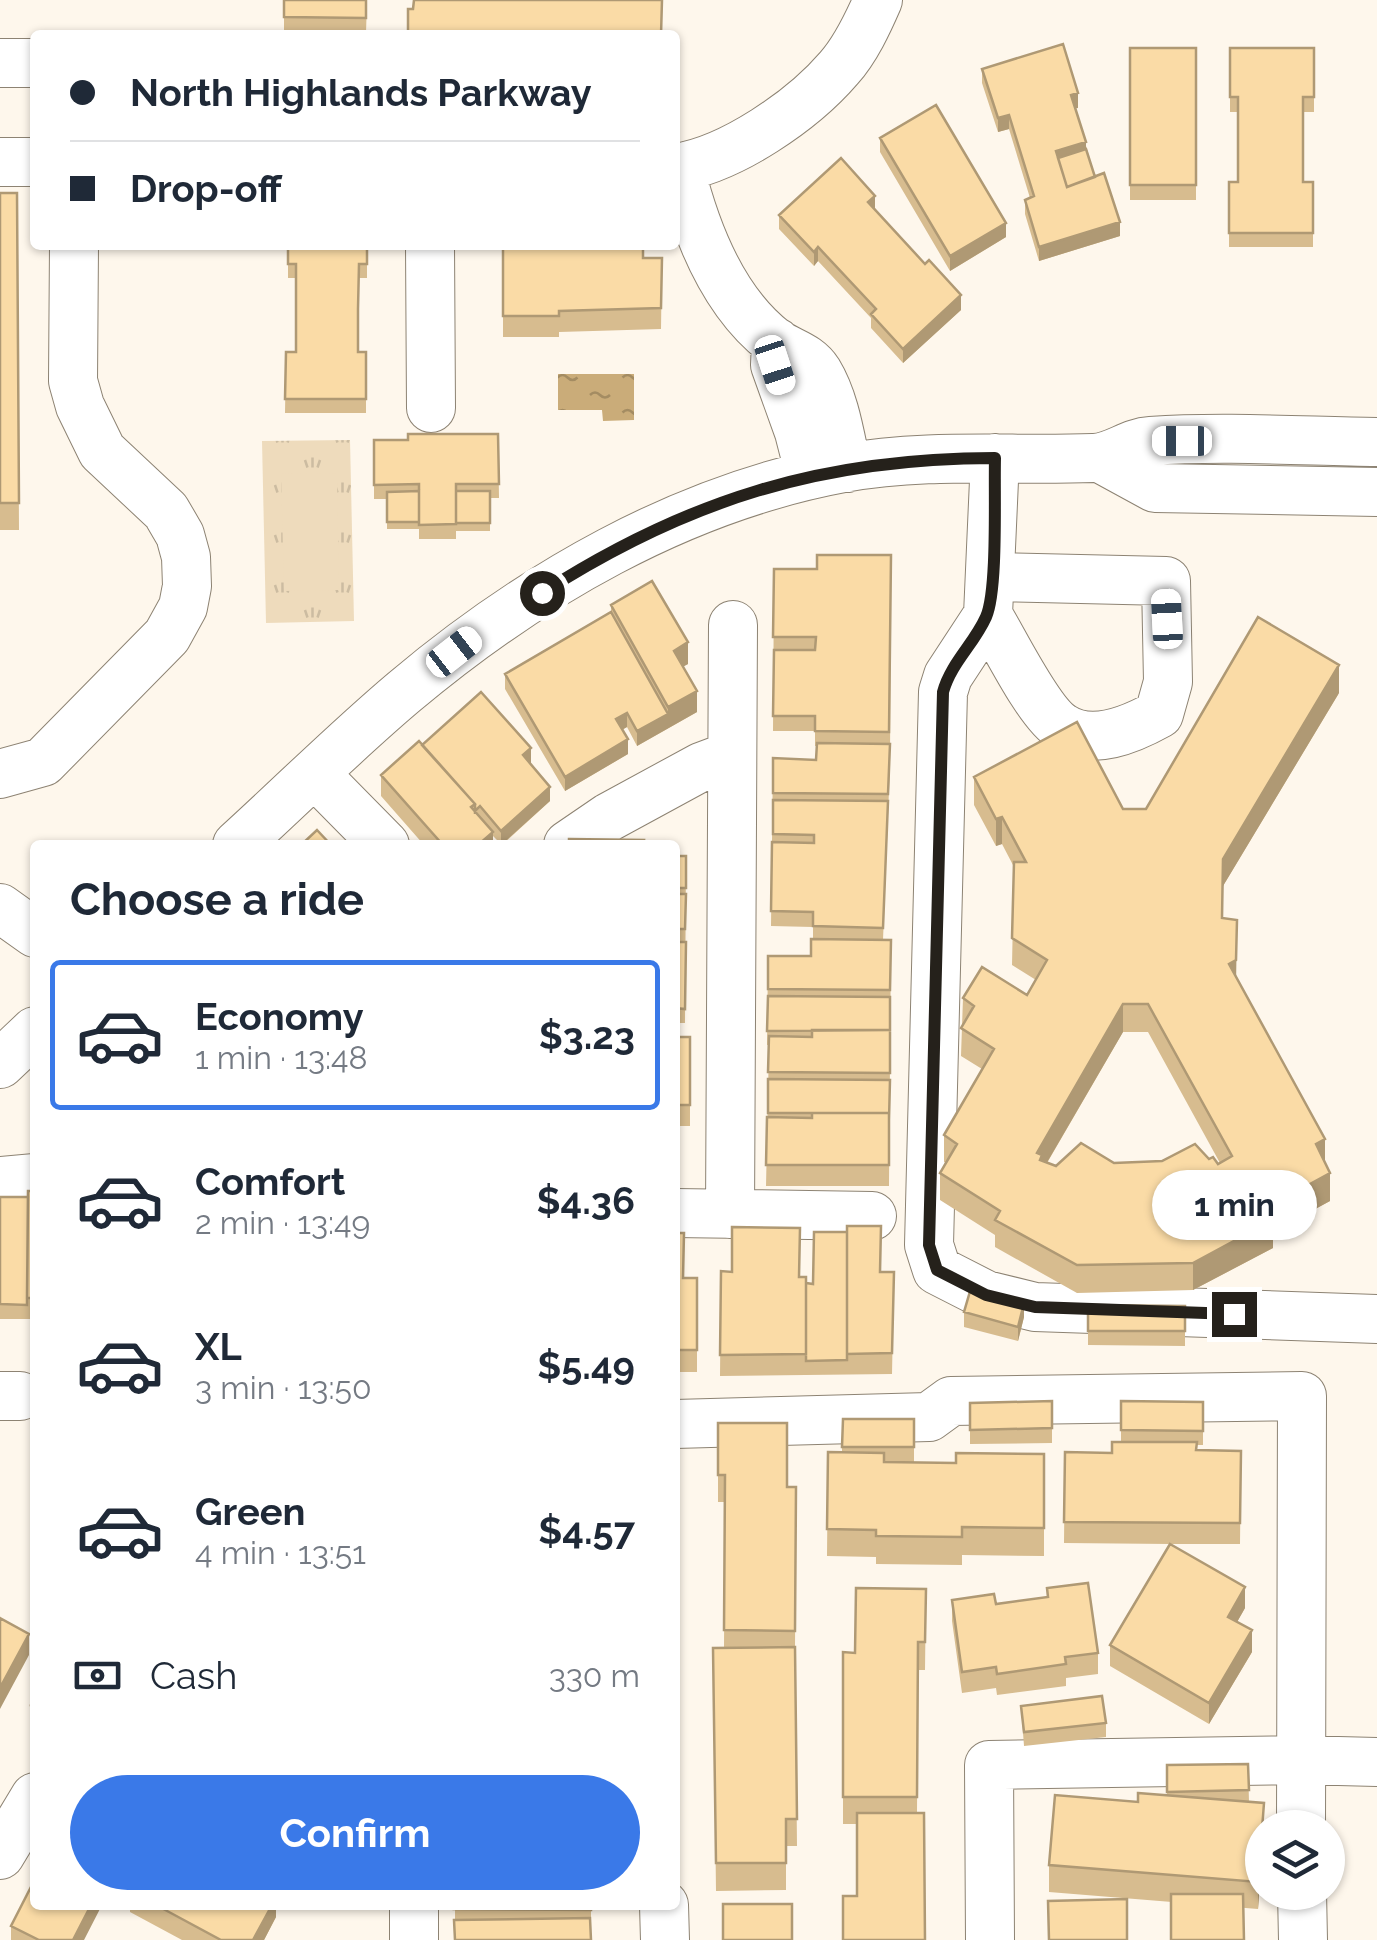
<!DOCTYPE html>
<meta charset="utf-8">
<style>
:root{--surface:#fff;--page:#f2f2f3;--text:#1f2937;--muted:#747a83;--line:#e0e1e3;--accent:#3a79e8}
body{margin:0;font-family:Raleway,sans-serif;background:var(--page);color:var(--text);height:100vh;display:flex;flex-direction:column;font-size:38px;white-space:nowrap}
*{box-sizing:border-box;margin:0}
p{font-size:32px;color:var(--muted)}
.icon{flex:none;width:55px;height:55px;fill:none;stroke:currentColor;stroke-width:2;stroke-linecap:round;stroke-linejoin:round}
.map{position:relative;flex:1;overflow:hidden}
.side{position:absolute;left:30px;top:840px;width:650px;height:1070px;display:flex;flex-direction:column;background:var(--surface);border-radius:10px;box-shadow:0 2px 8px #0004}
.side>*{flex:none}
.top-card{position:absolute;left:30px;top:30px;width:650px;height:220px;border-radius:10px;box-shadow:0 2px 8px #0004;display:grid;align-content:center;height:220px;padding:0 40px;background:var(--surface)}
.tools{position:absolute;left:1245px;top:1810px;display:grid;gap:20px}
.tools a{display:grid;place-items:center;width:100px;height:100px;border-radius:50%;background:var(--surface);box-shadow:0 2px 8px #0004;font-size:50px}
.end{position:absolute;width:45px;height:45px;margin:-22px;border:12px solid #25211b;background:#fff;box-shadow:0 0 0 5px #fff}
.from{border-radius:50%}
.bubble{position:absolute;height:70px;border-radius:35px;background:var(--surface);box-shadow:0 2px 8px #0004;font-size:32px;font-weight:700;line-height:70px;text-align:center}
.car{position:absolute;width:30px;height:60px;margin:-30px -15px;border-radius:12px;box-shadow:0 0 8px 2px #0007;background:linear-gradient(#fff 24%,#345 0 40%,#fff 0 76%,#345 0 86%,#fff 0)}
.top-card b{display:flex;align-items:center;gap:35px;height:95px;font-size:38px}
.top-card b+b{border-top:2px solid var(--line)}
.top-card i{width:25px;height:25px;background:var(--text)}
ul{padding:0;list-style:none}
li{display:flex;align-items:center;gap:30px;height:150px;margin:0 20px 15px;padding:0 20px;border:5px solid transparent;border-radius:10px}
li div{flex:1}
li b{display:block;font-size:38px}
li em{font-style:normal;font-weight:700}
li.selected{border-color:var(--accent)}
li>.icon{width:90px;height:90px;stroke-width:1.5}
h2{padding:0 40px;font-size:45px;line-height:120px}
.pay{display:flex;align-items:center;gap:25px;height:110px;padding:0 40px;font-size:38px}
.pay p{margin-inline-start:auto}
.cta{display:flex;gap:20px;margin-top:auto;padding:20px 40px}
.cta a{flex:1;height:115px;border-radius:60px;background:var(--accent);color:#fff;font-size:40px;font-weight:700;line-height:115px;text-align:center}
.map>svg:first-child{display:block}
</style>
<div class="map">
<svg width="1377" height="1940" viewBox="0 0 1377 1940">
<defs>
<pattern id="park-tufts" width="24" height="20" patternUnits="userSpaceOnUse" patternTransform="scale(2.5)"><rect width="24" height="20" fill="#eedbbc"/><path d="M3 7l-1-3M5 7V3M7 7l1-3M15 17l-1-3M17 17v-4M19 17l1-3" fill="none" stroke="#ccbca1"/></pattern>
<pattern id="water-ripples" width="26" height="14" patternUnits="userSpaceOnUse" patternTransform="scale(2.5)"><rect width="26" height="14" fill="#caac79"/><path d="M2 4q2-2 4 0t4 0M15 11q2-2 4 0t4 0" fill="none" stroke="#a48c62"/></pattern>
</defs>
<rect width="100%" height="100%" fill="#fef7ec"/>
<path fill="url(#park-tufts)" d="M350,440l4,181 -88,2 -4,-182z"/>
<path fill="#eedbbc" d="M337,473l2,117 -55,1 -3,-117z"/>
<path fill="url(#water-ripples)" d="M558,374h76v46l-31,1 -1,-11h-44z"/>
<g fill="none" stroke-linecap="round" stroke-linejoin="round">
<defs>
<path id="minor" d="M0,63h35
M0,162h35
M675,168c56,-8 128,-58 164,-100 17,-19 29,-45 39,-68
M680,168c15,61 42,133 95,174 15,11 32,13 43,30 17,28 22,64 29,96
M430,245l1,163
M776,342l-1,23 24,67 11,43
M995,458l-7,157 -40,61 -5,16 -14,553 8,25 49,25 49,12 342,12
M1100,458l55,30 222,4
M988,615c16,26 50,97 74,112 30,20 70,2 97,-13l9,-32 -2,-101 -174,-4
M0,774l43,-12 124,-126 16,-29 4,-21 -1,-29 -6,-22 -14,-24 -64,-60 -22,-45 -7,-25 1,-136
M315,774l70,71
M237,845c56,-51 110,-105 167,-153 126,-106 277,-194 440,-224 82,-15 166,-7 249,-10 20,0 37,-16 57,-17 73,-5 154,0 227,1
M568,845l41,-28 92,-50 16,-6h15
M0,908l35,25
M0,1064l35,-33
M0,1181l35,-3
M675,1213l197,3
M730,1214l3,-589
M0,1396h20
M675,1424l254,-7 22,-16 351,-5 -1,432
M0,1855l35,-58
M1302,1892l1,48
M414,1905v35
M664,1905l1,35
M990,1940l-1,-175 311,-5 77,2"/>
</defs>
<use href="#minor" stroke="#8d8373" stroke-width="50"/>
<use href="#minor" stroke="#fff" stroke-width="48"/>
</g>
<path fill="#d7bc8f" fill-rule="evenodd" d="M367,0l-1,33 -82,-1v-15z
M1130,48h66v152h-66z
M1230,48h84v64h-11v70h10v65h-84v-65h9v-70h-8z
M982,69l96,39h-3l20,69 25,59 -81,25 -14,-47v-14l5,-2 -21,-69 -11,3 -16,-49z
M880,138l126,99 -56,34 -70,-119z
M0,193h17l2,337h-19z
M875,209l86,101 -58,53 -32,-35v-10l-53,-57 -4,5 -35,-37v-14z
M288,245h79v33h-8l-1,74h8v61h-81l1,-61h10v-74h-8z
M503,245l141,13h18l-1,71 -102,3v5h-56z
M498,434l1,64h-9v33h-34v8h-37v-10h-32v-30h-13v-59h34z
M891,555l-1,210 -7,175h8l-2,246h-123l3,-141h-2l1,-89h43l2,-17v-12l-42,-1 2,-168 43,2 1,-14h-2v-15h-42l1,-162h43z
M611,605l77,59 -5,2 14,46 -60,34 -10,-19 -5,3 6,24 -63,37 -60,-102v-15l106,-62z
M1339,693l-116,193 -1,33 14,59 89,186 5,37 -57,31v16l-80,42 -116,3 -82,-46v-12l-55,-35v-27l6,-10 -2,-1v-27l38,-66 -21,-13 2,-58 64,-3 9,-15 -24,-15 2,-98 -12,-23 -6,2 -22,-41v-28l149,32h23zM1123,1032h25l72,131 -2,1 -9,-5 -153,7 -9,-3z
M422,745l109,18 -1,1 20,37 -48,44 -9,-9v9h-69l-43,-49v-21z
M675,856h11l-1,167h-10z
M675,1037h15v89h-15z
M35,1191v128h-35v-122h28z
M675,1233l8,45h14v94h-22z
M721,1271l79,6 6,6 7,1 67,-12h14l-2,102 -172,2z
M1088,1305l97,1v40l-97,-1z
M964,1312l60,5 -6,24 -54,-14z
M1052,1401v42l-82,1v-41z
M1203,1402v43h-6v5l44,1 -1,93h-69l74,64 -8,14 15,30 -43,72 -99,-58v-21l60,-101 -106,-1 1,-91 47,1 9,-11v-12z
M914,1419v43h-30l72,1 88,-9v102l-82,-1v10l-86,-1v-7l-49,-1 1,-104h14v-5z
M718,1423l69,64h9l-1,163 2,196h-11v44l-70,1 -3,-243h11l1,-146h-7z
M1047,1588l51,65v21l-32,4v8l-69,9 -1,-7 -34,5 -10,-72v-21l44,4 51,-7z
M926,1589l-1,81h-7l-1,143 -60,83v-72h-14v-172l12,1z
M35,1681v46l-4,-1v-21z
M1021,1706l85,17v14l-82,9z
M1248,1764l1,38 15,26 -6,81 -209,-17v-27l89,-63 29,-7v-30z
M130,1905h146v12l-12,23h-82l-52,-28z
M455,1905h136v20l-136,15z
M11,1926l73,14h-73z"/>
<path fill="#af9974" d="M1078,93v15l-7,1v-14z
M1009,115v14l-11,3v-14z
M1086,142v14l-28,9 -2,-14z
M875,196v14l-7,-8z
M1120,222v14l-81,25v-14z
M1006,223v14l-56,34v-15z
M818,247v14l-4,5v-14z
M961,295v15l-58,53v-14z
M688,642v22l-14,8v-21z
M1339,665v28l-116,193v-27z
M697,691v21l-60,34v-15l31,-17v-7z
M627,713v14l-11,6v-14z
M628,739v15l-63,37v-14z
M531,748v15l-8,7v-15z
M550,787v14l-49,44v-14z
M1002,817v27l-6,2v-27z
M493,832v13h-15z
M1237,920l-1,67 -7,-23z
M1123,1004v28l-81,139 -5,-18z
M1325,1139v27l-9,-22z
M1330,1173v28l-57,31v16l-80,42v-27l73,-55z
M1024,1303v14l-6,24v-14z
M1245,1587v21l-17,30v-21z
M1252,1630v22l-43,72v-21z
M29,1634v21l-29,54v-21z
M1262,1828v27l-4,54v-27z
M91,1905h11l-18,35h-11z
M272,1905h4v12l-12,23h-11z"/>
<path fill="#fadba6" stroke="#af9974" stroke-width="2.5" fill-rule="evenodd" d="M284,0h82v18l-82,-1z
M414,0h248l-1,35h-253v-26h5z
M1063,44l15,49 -7,2 15,47 -30,9 11,36 37,-14 16,49 -81,25 -14,-47 9,-4 -25,-81 -11,3 -16,-49z
M1130,48h66v137h-66z
M1230,48h84v49h-11v85h10v51h-84v-51h9v-85h-8z
M936,105l70,118 -56,33 -70,-118z
M1086,149l9,28 -28,10 -9,-29z
M841,158l34,38 -7,6 57,62 4,-4 32,35 -58,54 -32,-35 5,-5 -58,-62 -4,5 -35,-37z
M0,193h17l2,310h-19z
M288,245h79v19h-8l-1,45v43h8v47h-81l1,-47h10v-88h-8z
M503,245h140v13h19l-1,50 -102,3v5h-56z
M408,434h90l1,50h-43v40l-37,1v-41l-45,1v-45h34z
M419,491v31h-32v-30z
M456,491h34v32h-34z
M817,555h74l-2,177 -74,-1v-15h-42l1,-66h41l1,-13h-43l1,-68h43z
M652,581l36,61 -14,9 23,40 -29,16 -57,-102z
M611,612l57,102 -31,17 -10,-18 -11,6 12,20 -63,38 -60,-103z
M1258,617l81,48 -116,194 -1,59 15,2 -1,40 -7,4 96,175 -9,5 14,29 -64,35 7,12 -80,43 -116,2 -82,-45 5,-9 -60,-38 17,-29 -13,-9 50,-86 -33,-21 13,-22 -11,-8 19,-31 45,28 20,-35 -35,-22 2,-76h12l-24,-45 -6,2 -22,-42 103,-55 46,87h23zM1123,1004h25l84,152 -14,8 -5,-7 -4,2 -14,-15 -33,17 -48,2 -33,-20 -25,23 -16,-6 2,-5 -5,-2z
M481,692l50,56 -8,7 27,32 -49,44 -21,-25 -5,5v-7l-53,-59z
M419,741l56,63 -4,3 22,25 -15,13h-35l-62,-70z
M817,743l73,1 -2,50 -115,-1v-35l43,2z
M773,800l115,1 -5,127 -70,-2v-14l-42,-1 1,-69 42,1v-8l-41,-1z
M317,830l14,15h-30z
M569,839l75,1 -1,5h-74z
M675,856h11v32h-11z
M675,894h11l-1,35h-10z
M811,939l80,1 -1,50 -122,-1v-33h43z
M675,942h11l-1,67 -10,-1z
M768,996l122,1v33l-123,1z
M812,1030h78v43l-122,-1 1,-36 43,1z
M675,1037h15v68h-15z
M768,1079l122,1 -1,40v-7h-121z
M812,1113h77v52h-123l1,-48 45,1z
M28,1191h7v107h-8z
M0,1197h28l-1,108 -27,-1z
M847,1226h34l-1,46h14l-2,81 -45,1z
M732,1227l68,1 -1,49h7v77l-86,1 1,-84 11,1z
M814,1232h33v128l-41,1v-78l7,1z
M675,1233h9l-1,45h14v72h-22z
M971,1288l53,15 -6,24 -54,-15z
M1088,1305l97,1v25h-97z
M1052,1401v27l-82,2v-27z
M1121,1401l82,1v29l-82,-1z
M843,1419h71v28h-72z
M718,1423h69v64h9l-1,144 -71,-1 1,-155h-7z
M1112,1442h85l-1,8 45,1 -1,72 -176,-1 1,-70 47,1z
M828,1452l56,1v9l72,1v-10l88,1v74l-82,-1v10l-86,-1v-6l-49,-1z
M1170,1544l75,43 -17,30 24,13 -43,73 -99,-58z
M1088,1583l10,70 -33,4 1,7 -69,10 -1,-7 -34,5 -10,-72 42,-6 2,10 52,-7 -1,-9z
M856,1588l70,1 -1,53h-7l-1,155h-74v-145l12,1z
M0,1618l29,16 -29,54z
M795,1647l2,172h-11v44h-70l-3,-215z
M35,1681v24h-4z
M1102,1696l4,27 -82,9 -3,-26z
M1248,1764l1,26 -82,2v-27z
M1138,1793l126,10 -6,79 -209,-17 6,-70 83,7z
M857,1813h67l1,127h-82v-44h14z
M35,1879v26h56l-18,35h-34l-28,-14z
M1171,1894h72l1,46h-73z
M1127,1899v41h-78l-1,-39z
M723,1904h69v36h-69z
M156,1905h116l-19,35h-32z
M455,1905h136v5l-137,-1z
M590,1918l1,22h-136l-1,-20z"/>
<g fill="none" stroke-linecap="round" stroke-linejoin="round">
<path stroke="#25211b" stroke-width="12" d="M542,593c145,-93 280,-135 453,-135 -1,35 3,132 -9,159 -12,27 -35,46 -43,75l-14,553 8,25 49,25 49,12 199,7"/>
</g>
</svg>
<div class="tools">
<a><svg class="icon" aria-label="layers" viewBox="0 0 24 24"><path d="M12 4l9 5-9 5-9-5zM3 14l9 5 9-5"/></svg></a>
</div>
<i class="end from" style="left:542px;top:593px"></i>
<i class="end" style="left:1234px;top:1314px"></i>
<div class="bubble" style="left:1152px;top:1170px;width:165px">1 min</div>
<i class="car" style="left:775px;top:365px;rotate:162deg"></i>
<i class="car" style="left:1182px;top:441px;rotate:270deg"></i>
<i class="car" style="left:1167px;top:619px;rotate:357deg"></i>
<i class="car" style="left:454px;top:652px;rotate:52deg"></i>
<div class="top-card">
<b><i class="from"></i>North Highlands Parkway</b>
<b><i></i>Drop-off</b>
</div>
<section class="side">
<h2>Choose a ride</h2>
<ul>
<li class="selected"><svg class="icon" aria-label="car" viewBox="0 0 24 24"><path d="M5 17H2v-5l4-1 3-4h7l3 4 3 1v5h-3M9 17h6M6 11h13"/><circle cx="7" cy="17" r="2"/><circle cx="17" cy="17" r="2"/></svg><div><b>Economy</b><p>1 min · 13:48</p></div><em>$3.23</em></li>
<li><svg class="icon" aria-label="car" viewBox="0 0 24 24"><path d="M5 17H2v-5l4-1 3-4h7l3 4 3 1v5h-3M9 17h6M6 11h13"/><circle cx="7" cy="17" r="2"/><circle cx="17" cy="17" r="2"/></svg><div><b>Comfort</b><p>2 min · 13:49</p></div><em>$4.36</em></li>
<li><svg class="icon" aria-label="car" viewBox="0 0 24 24"><path d="M5 17H2v-5l4-1 3-4h7l3 4 3 1v5h-3M9 17h6M6 11h13"/><circle cx="7" cy="17" r="2"/><circle cx="17" cy="17" r="2"/></svg><div><b>XL</b><p>3 min · 13:50</p></div><em>$5.49</em></li>
<li><svg class="icon" aria-label="car" viewBox="0 0 24 24"><path d="M5 17H2v-5l4-1 3-4h7l3 4 3 1v5h-3M9 17h6M6 11h13"/><circle cx="7" cy="17" r="2"/><circle cx="17" cy="17" r="2"/></svg><div><b>Green</b><p>4 min · 13:51</p></div><em>$4.57</em></li>
</ul>
<div class="pay"><svg class="icon" aria-label="cash" viewBox="0 0 24 24"><path d="M3 7h18v10H3z"/><circle cx="12" cy="12" r="2"/></svg>Cash<p>330 m</p></div>
<div class="cta"><a>Confirm</a></div>
</section>
</div>
